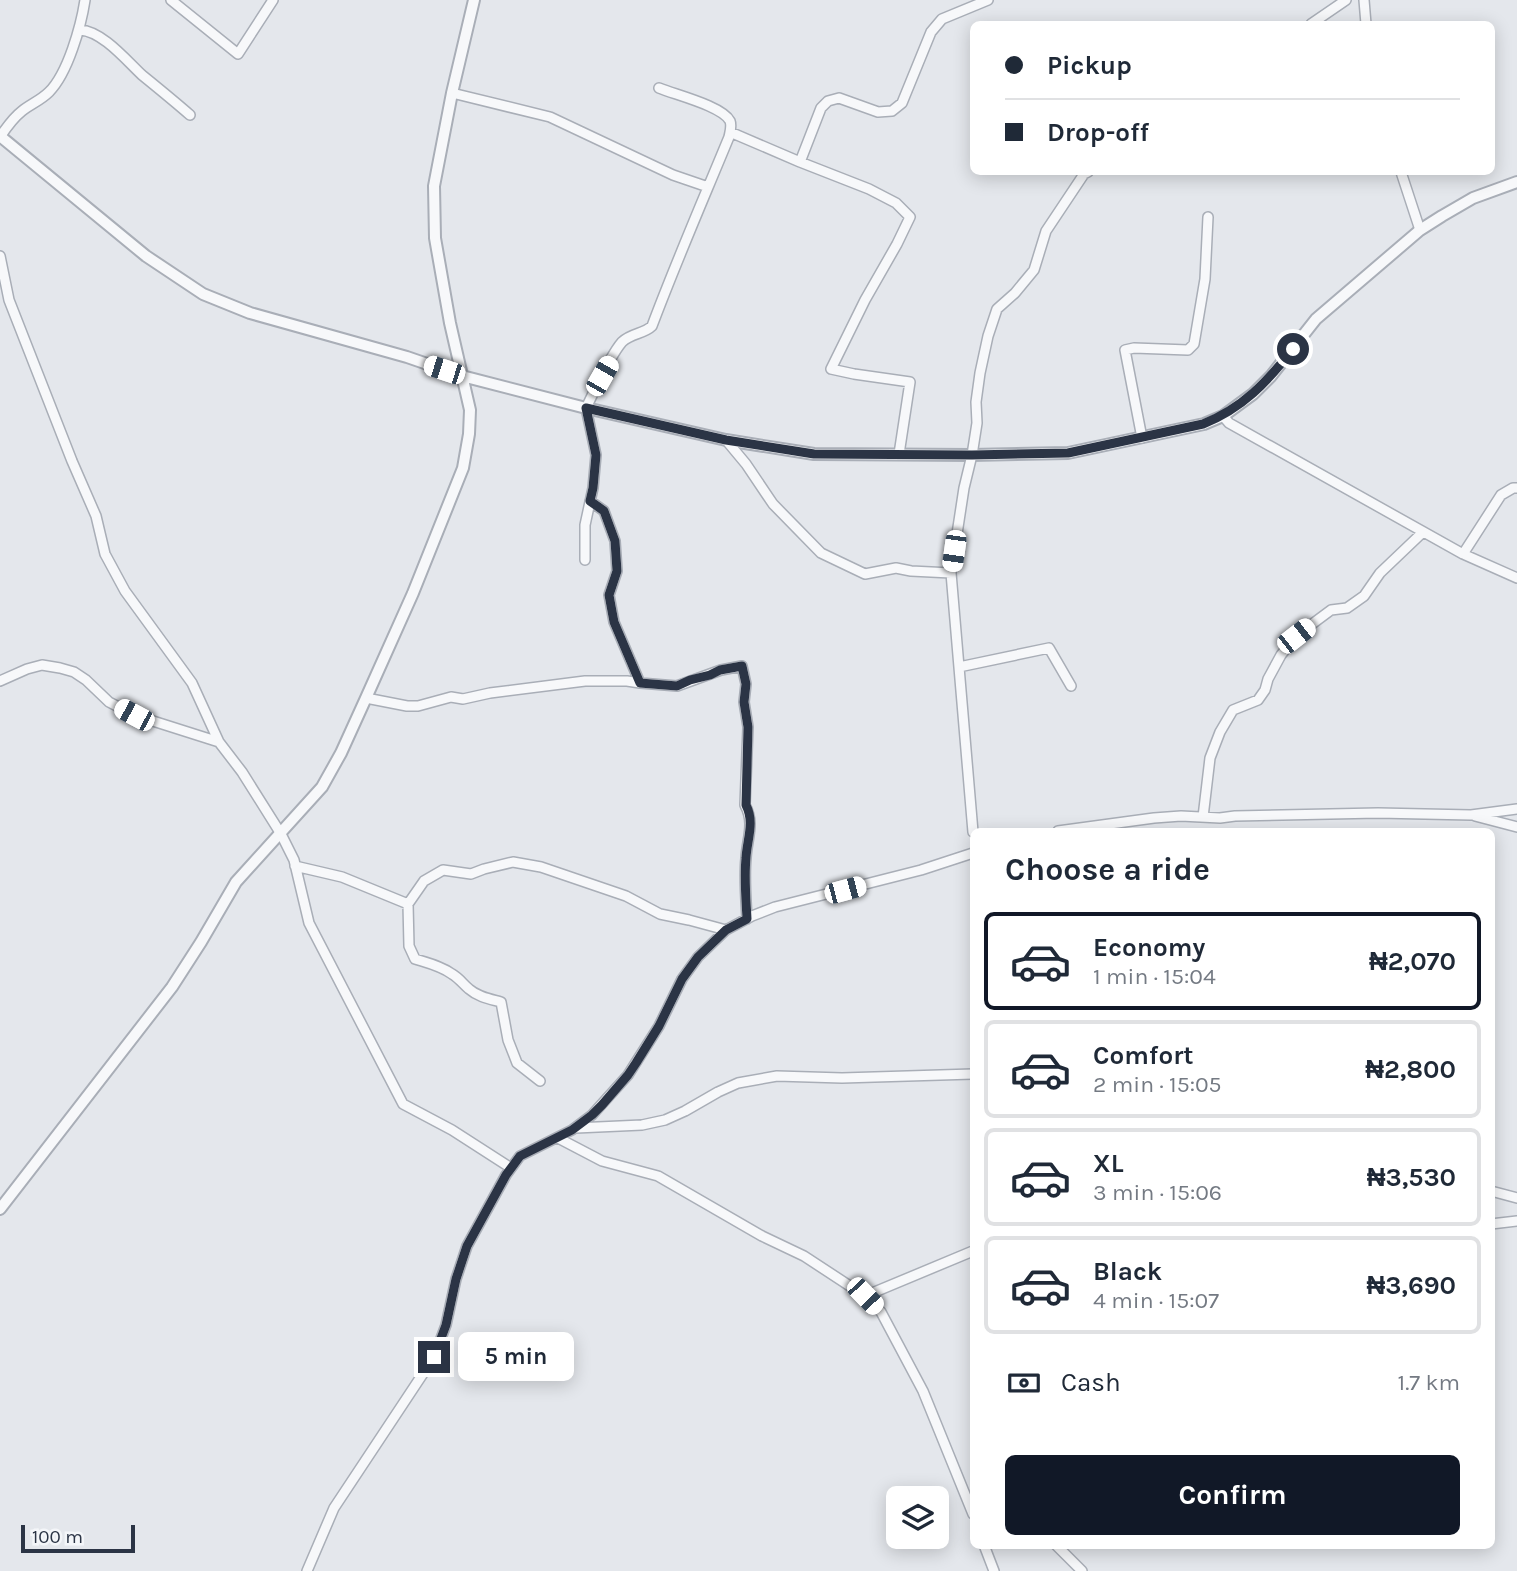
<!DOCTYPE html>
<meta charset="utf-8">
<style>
:root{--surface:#fff;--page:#f6f6f7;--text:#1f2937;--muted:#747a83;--line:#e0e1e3;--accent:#111827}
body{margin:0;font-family:Karla,sans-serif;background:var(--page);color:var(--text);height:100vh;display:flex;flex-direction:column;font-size:26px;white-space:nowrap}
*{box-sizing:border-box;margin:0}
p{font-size:23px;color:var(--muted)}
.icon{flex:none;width:38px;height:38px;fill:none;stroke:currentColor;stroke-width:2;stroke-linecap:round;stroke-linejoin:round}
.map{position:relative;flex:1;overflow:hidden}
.drawer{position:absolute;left:970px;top:828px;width:525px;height:721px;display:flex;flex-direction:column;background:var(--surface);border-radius:10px;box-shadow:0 4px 18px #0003}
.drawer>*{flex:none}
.hud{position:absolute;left:970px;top:21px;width:525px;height:154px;border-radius:10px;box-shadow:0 4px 18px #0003;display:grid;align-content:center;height:154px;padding:0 35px;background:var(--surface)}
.fabs{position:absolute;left:886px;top:1486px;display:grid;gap:14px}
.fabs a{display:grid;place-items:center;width:63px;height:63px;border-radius:10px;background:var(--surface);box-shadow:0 4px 18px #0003;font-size:35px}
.scale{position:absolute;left:21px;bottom:18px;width:114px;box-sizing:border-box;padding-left:7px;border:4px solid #2b3445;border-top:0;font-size:19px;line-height:24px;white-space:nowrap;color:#2b3445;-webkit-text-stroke:5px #f4f6f9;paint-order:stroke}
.end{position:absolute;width:32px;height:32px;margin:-16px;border:9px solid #2b3445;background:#fff;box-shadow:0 0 0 4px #fff}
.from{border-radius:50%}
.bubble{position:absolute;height:49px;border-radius:10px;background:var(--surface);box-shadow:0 4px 18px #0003;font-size:23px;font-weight:700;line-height:49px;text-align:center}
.car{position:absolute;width:21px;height:42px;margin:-21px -10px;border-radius:9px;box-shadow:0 0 5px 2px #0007;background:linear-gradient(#fff 24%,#345 0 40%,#fff 0 76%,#345 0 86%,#fff 0)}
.hud b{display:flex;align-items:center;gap:24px;height:66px;font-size:26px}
.hud b+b{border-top:2px solid var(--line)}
.hud i{width:18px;height:18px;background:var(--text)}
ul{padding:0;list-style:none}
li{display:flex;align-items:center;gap:21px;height:98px;margin:0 14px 10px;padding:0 21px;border:4px solid var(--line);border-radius:10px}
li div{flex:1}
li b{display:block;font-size:26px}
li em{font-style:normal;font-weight:700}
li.active{border-color:var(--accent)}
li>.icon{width:63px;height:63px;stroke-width:1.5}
h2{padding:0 35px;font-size:32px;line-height:84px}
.pay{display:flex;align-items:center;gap:18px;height:77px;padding:0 35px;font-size:26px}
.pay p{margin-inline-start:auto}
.action{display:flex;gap:14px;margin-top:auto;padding:14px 35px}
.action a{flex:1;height:80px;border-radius:10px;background:var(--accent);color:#fff;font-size:28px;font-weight:700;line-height:80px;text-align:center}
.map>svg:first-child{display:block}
</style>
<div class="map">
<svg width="1517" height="1571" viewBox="0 0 1517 1571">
<rect width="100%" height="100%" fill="#e4e7ec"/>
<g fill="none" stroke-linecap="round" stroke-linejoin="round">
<defs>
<path id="minor" d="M171,0l67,54 35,-54
M1364,0l2,24
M1311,24l35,-24
M80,30c22,1 46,30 62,45 16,13 32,26 48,40
M452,93l98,24 123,58 35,12
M730,132l70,30 69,27 27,14 14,14 -13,27 -32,56 -34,69 23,5 56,8 -11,72
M0,137c6,-9 13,-19 22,-26 9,-7 19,-11 27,-19 19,-19 32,-66 36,-92
M800,162l21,-54 7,-7 11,-3 39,14 14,-1 10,-8 29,-71 11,-13 46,-19
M1401,172l19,58
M0,256l9,44 63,161 24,55 9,38 20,37 67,92 27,59 23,30 39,62 13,26 15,63 94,181 49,26 59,38
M1223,416l6,7 234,131 54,24
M1142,438l-17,-88 9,-2 54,2 6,-6 11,-65 3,-62
M726,440l20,24 27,40 48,49 44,21 31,-6 15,3 40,2
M590,501l14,10 11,30 2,30 -8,24 5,27 26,61
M1463,554l38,-59 12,-7h4
M585,560v-35l8,-37 3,-33 -10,-47c9,-18 23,-51 36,-66 9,-9 22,-8 30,-16 24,-64 51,-126 77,-189 1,-5 3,-11 1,-16 -8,-15 -54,-26 -71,-33
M959,667l90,-19 22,38
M0,681l27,-12 15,-4 18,3 14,4 12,8 23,22 25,13 85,27
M366,698l41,8h11l33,-9 12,2 27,-6 95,-12h42l13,2 37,3 44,-16 21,-4 4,18 -2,18 4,25 -3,78c10,18 2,34 1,53 -2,20 0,41 1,61
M1475,816l42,11
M1203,817l7,-59 10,-26 13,-22 25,-10 7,-10 3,-11 13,-24 15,-19 35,-26 16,-2 17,-12 16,-23 43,-41
M1058,831l96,-13 27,-2 39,2 15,-2 143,-3 93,2 46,-6
M973,832l-22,-259 13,-85 8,-33 5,-32 -1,-21 4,-29 8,-37 9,-27 18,-16 19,-23 12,-39 38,-57 4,-2
M295,866l47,11 66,27 1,42 6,13c13,4 26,7 37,15 7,4 11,10 17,15 9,8 21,10 32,13l7,38 9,23 23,18
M408,904l16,-23 19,-11 28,4 13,-5 29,-7 28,5 85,29 34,18 29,6 37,10
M576,1128l66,-3 23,-5 20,-9 33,-19 20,-9 39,-7 65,2 131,-4
M558,1138l44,23 56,15 104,60 42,20 61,40 16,16 42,79 50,123
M1491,1191l26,7
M1491,1224l26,-3
M865,1296l108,-45
M984,1545l10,26
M1056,1545l26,26
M307,1571l27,-63 100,-151 12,-32 10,-46 11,-33 39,-71 14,-19 52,-26 20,-15 36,-40 31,-49 23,-47 16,-22 28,-27 26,-14 23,-9 146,-37 52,-17"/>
<path id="tertiary" d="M0,136l146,120 57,38 47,19 157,44 55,19 124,32 140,32 88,14 158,1 96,-2 136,-29 19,-8 30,-22 18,-18 45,-57 104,-89 22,-14 31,-18 44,-16
M0,1209l172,-222 29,-45 35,-60 86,-95 19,-34 25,-55 47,-105 50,-125 6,-34 1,-24 -20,-87 -15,-85 -1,-52 18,-93 22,-93"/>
</defs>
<use href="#minor" stroke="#a9aeb7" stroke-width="12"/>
<use href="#tertiary" stroke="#a9aeb7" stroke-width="14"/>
<use href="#minor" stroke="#f7f8fa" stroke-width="9"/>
<use href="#tertiary" stroke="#f7f8fa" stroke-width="10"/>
</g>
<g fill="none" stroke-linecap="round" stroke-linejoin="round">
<path stroke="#2b3445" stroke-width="9" d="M434,1357l12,-32 10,-46 11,-33 39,-71 14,-19 52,-26 20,-15 10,-10 26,-30 8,-12 23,-37 23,-47 16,-22 28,-27 21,-11c-1,-20 -3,-41 -1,-61 1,-19 9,-35 0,-53l2,-78 -4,-25 2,-18 -4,-18 -22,4 -10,5 -20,5 -13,6 -37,-3 -26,-61 -5,-27 8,-24 -2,-30 -11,-30 -14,-10 3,-13 3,-33 -10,-47 140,32 88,14 158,1 96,-2 135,-29c40,-16 64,-42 90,-75"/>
</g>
</svg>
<div class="fabs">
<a><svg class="icon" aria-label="layers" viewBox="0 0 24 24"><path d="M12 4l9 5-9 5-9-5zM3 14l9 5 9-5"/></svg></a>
</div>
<div class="scale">100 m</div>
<i class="end from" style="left:1293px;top:349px"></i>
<i class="end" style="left:434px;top:1357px"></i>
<div class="bubble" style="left:458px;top:1332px;width:116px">5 min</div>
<i class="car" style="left:444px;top:370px;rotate:288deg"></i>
<i class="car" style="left:602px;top:376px;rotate:30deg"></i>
<i class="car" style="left:954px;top:551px;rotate:188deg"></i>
<i class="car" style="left:1296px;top:636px;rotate:52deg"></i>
<i class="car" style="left:134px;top:715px;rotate:298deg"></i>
<i class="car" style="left:845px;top:890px;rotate:75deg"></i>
<i class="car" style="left:865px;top:1296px;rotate:136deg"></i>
<div class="hud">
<b><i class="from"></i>Pickup</b>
<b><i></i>Drop-off</b>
</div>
<section class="drawer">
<h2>Choose a ride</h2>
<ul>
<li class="active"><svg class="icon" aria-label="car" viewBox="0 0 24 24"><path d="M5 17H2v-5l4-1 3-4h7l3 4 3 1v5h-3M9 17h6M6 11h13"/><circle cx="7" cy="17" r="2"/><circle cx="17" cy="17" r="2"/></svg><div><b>Economy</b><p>1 min · 15:04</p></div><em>₦2,070</em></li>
<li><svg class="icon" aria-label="car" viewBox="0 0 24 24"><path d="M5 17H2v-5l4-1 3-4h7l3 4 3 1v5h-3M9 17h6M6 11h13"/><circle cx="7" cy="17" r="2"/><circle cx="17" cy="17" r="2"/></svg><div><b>Comfort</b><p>2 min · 15:05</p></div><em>₦2,800</em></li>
<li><svg class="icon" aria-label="car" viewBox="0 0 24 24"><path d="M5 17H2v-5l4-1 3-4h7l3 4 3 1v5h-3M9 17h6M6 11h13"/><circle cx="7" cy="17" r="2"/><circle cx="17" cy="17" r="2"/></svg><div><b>XL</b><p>3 min · 15:06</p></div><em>₦3,530</em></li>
<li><svg class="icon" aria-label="car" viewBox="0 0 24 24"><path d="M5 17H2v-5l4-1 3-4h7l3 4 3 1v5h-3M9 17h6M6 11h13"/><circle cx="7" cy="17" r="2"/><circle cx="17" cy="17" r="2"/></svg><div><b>Black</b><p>4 min · 15:07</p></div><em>₦3,690</em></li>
</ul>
<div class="pay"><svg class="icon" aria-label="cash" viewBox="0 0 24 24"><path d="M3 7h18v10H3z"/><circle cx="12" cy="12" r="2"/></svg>Cash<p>1.7 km</p></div>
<div class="action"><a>Confirm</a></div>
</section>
</div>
